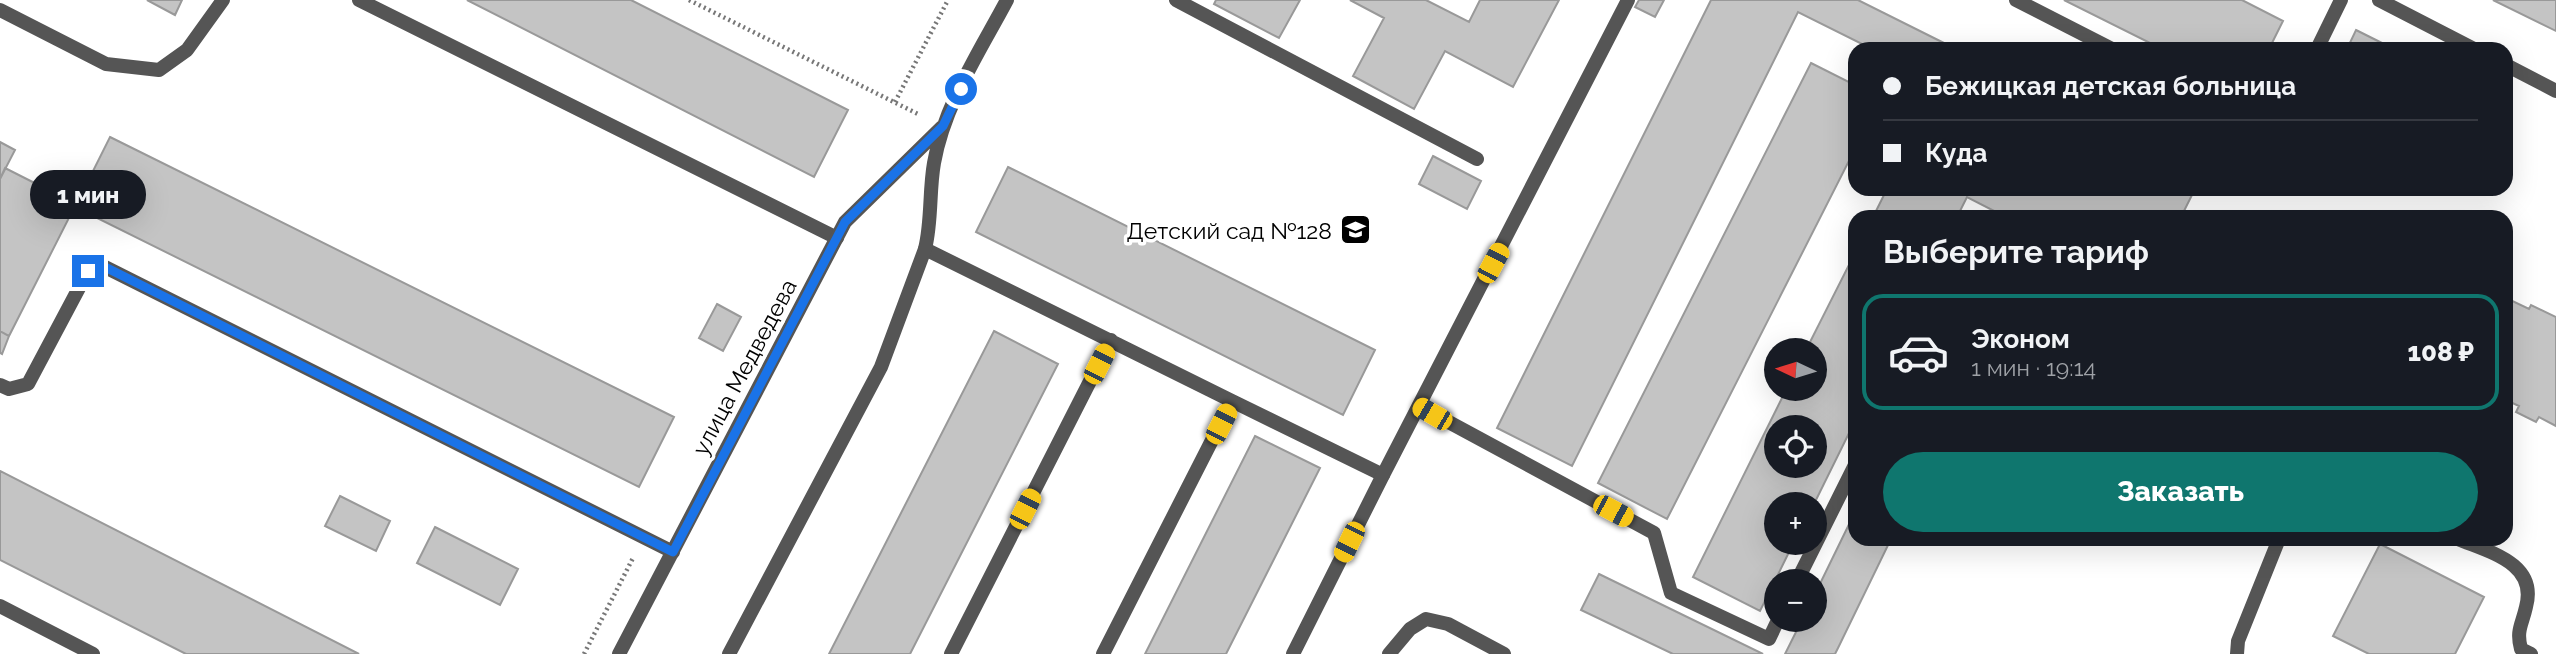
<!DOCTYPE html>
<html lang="ru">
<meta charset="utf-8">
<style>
:root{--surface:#171b24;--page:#242831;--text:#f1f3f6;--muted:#9ea1a6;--line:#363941;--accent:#0f766e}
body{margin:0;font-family:Raleway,sans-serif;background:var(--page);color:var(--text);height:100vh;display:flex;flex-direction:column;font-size:26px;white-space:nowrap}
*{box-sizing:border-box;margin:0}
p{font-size:23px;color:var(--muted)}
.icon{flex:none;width:38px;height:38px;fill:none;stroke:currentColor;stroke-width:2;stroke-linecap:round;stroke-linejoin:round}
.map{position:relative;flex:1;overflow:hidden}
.drawer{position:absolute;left:1848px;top:210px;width:665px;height:336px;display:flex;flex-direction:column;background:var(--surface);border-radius:21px;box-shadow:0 7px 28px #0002}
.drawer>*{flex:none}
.banner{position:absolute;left:1848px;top:42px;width:665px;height:154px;border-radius:21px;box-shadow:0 7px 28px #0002;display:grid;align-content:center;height:154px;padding:0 35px;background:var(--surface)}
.needle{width:46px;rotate:274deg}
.controls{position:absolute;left:1764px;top:338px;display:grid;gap:14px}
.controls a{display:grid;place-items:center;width:63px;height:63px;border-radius:50%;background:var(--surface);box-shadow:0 7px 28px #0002;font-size:35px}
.end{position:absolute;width:32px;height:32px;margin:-16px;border:9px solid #1a73e8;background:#fff;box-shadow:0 0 0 4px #fff}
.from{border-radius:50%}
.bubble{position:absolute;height:49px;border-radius:24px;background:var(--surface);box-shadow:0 7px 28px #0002;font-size:23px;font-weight:800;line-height:49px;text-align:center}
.car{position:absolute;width:21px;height:42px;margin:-21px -10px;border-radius:9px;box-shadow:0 0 5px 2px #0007;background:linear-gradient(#f5c518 24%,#345 0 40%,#f5c518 0 76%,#345 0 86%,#f5c518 0)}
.banner b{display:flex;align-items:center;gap:24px;height:66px;font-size:26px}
.banner b+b{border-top:2px solid var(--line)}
.banner i{width:18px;height:18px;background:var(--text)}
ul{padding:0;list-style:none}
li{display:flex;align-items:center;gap:21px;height:116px;margin:0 14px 10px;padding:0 21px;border:4px solid transparent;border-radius:21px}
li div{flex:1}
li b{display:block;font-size:26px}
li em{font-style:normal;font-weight:800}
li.on{border-color:var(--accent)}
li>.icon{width:63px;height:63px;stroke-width:1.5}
h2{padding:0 35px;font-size:32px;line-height:84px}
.primary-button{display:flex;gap:14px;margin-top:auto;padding:14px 35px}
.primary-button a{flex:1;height:80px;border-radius:42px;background:var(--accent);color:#fff;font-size:28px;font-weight:800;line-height:80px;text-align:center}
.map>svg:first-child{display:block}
</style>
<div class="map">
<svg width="2556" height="654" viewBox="0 0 2556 654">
<rect width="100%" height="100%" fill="#fff"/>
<path fill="#c4c4c4" stroke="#999" stroke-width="2" fill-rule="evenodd" d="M147,0h35l-7,15z
M467,0h164l217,110 -34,67z
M1216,0h84l-21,38 -65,-34z
M1350,0h76l43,22 11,-22h79l-46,87 -68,-36 -31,58 -61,-33 31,-58z
M1639,0h25l-9,17 -20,-10z
M1711,0h147l98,49h-84l-74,-37 -226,454 -75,-38z
M2064,0h178l41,21 -14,28h-107z
M2493,0h63v31z
M2356,30l38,19h-47z
M1811,63l44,22v64l-188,370 -69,-36z
M110,137l564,280 -35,70 -564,-280z
M0,142l15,8 -15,29z
M1433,156l48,25 -14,28 -48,-25z
M1008,167l367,183 -32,65 -367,-183z
M5,168l71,36 -67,132 -9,-5v-152z
M1887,189h293l12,6 -11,22h-180l1,-2 -35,-18 -10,20h-84z
M1855,253v168l-41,83h-38v38h18l-34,69 -67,-34 94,-189h28v-38h-9zM1776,427h39v39h-39z
M2506,298l23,11 2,-4 25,12v109l-17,-9 -3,5 -20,-10 3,-6 -13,-6z
M717,304l24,13 -18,34 -24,-13z
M0,331l9,5 -7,18 -2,-1z
M994,331l64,33 -148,290h-81z
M1255,436l65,32 -94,186h-81z
M0,471l359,183h-173l-186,-94z
M340,496l50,25 -14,30 -51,-25z
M1855,512v27h36l-53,109 -3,6h-50l17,-34h13v-26z
M435,527l83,42 -18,36 -83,-42z
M2380,544l104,53 -29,57h-86l-36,-18z
M1599,574l164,80h-90l-92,-44z"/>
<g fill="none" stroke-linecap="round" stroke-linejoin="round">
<path stroke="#777" stroke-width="4.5" stroke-dasharray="2 3.5" stroke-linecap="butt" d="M689,0l231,115
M895,102l53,-102
M584,654l49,-96"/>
<path stroke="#555" stroke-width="14" d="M359,0l478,238
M1176,0l301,159
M2016,0l96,49
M2379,0l95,49
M0,10l106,54 53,6 28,-20 36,-50
M2317,49l24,-49
M2506,65l50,26
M925,249l307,152 -129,253
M0,385l9,4 19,-5 60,-113 17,-4 568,285
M1232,401l151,74
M1419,406l235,127 17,60 98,46 9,-19
M2458,539c31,13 80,24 68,68 -4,18 -10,23 -5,42l10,5
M1797,581l58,-116
M0,606l93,48
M951,654l160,-314
M2237,654l1,-13 41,-102"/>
<path stroke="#555" stroke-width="14" d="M619,654l226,-432 97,-95
M729,654l152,-287 44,-118c7,-28 4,-58 9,-86 10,-58 46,-112 73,-163
M1293,654l90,-179 245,-475
M1389,654l21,-25 16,-10 22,5 56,30"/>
</g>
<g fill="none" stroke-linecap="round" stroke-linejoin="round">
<path stroke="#1a73e8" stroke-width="9" d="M88,271l17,-4 568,285 172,-330 98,-96 18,-37"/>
</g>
<defs>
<symbol id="school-square" viewBox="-11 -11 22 22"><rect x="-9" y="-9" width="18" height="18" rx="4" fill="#000" stroke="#fff"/><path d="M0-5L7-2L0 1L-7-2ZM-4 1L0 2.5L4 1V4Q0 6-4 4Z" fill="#fff"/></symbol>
</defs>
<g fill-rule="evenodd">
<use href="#school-square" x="1338" y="212" width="35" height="35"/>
</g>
<g text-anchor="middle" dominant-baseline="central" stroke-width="7" stroke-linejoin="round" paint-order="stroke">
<g font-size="23" fill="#000" stroke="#fff" text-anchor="end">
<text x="1332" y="230">Детский сад №128</text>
</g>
<g font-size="23" fill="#000" stroke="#fff">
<text transform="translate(744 367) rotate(-62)">улица Медведева</text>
</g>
</g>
</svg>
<div class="controls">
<a><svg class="needle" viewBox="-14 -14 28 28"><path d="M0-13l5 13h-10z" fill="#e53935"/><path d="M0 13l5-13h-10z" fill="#9ea1a6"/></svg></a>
<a><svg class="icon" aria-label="locate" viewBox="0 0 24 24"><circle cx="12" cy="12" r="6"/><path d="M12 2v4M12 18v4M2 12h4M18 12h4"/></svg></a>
<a>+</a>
<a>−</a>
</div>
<i class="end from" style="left:961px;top:89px"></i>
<i class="end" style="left:88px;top:271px"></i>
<div class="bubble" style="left:30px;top:170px;width:116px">1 мин</div>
<i class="car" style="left:1493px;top:263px;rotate:28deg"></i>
<i class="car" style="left:1099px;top:364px;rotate:27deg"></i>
<i class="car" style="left:1432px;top:414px;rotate:300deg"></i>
<i class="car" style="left:1221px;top:424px;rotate:27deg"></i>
<i class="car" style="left:1025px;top:509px;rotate:27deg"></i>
<i class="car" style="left:1613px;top:511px;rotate:118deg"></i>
<i class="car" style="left:1349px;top:542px;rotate:206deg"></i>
<div class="banner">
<b><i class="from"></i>Бежицкая детская больница</b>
<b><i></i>Куда</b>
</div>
<section class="drawer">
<h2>Выберите тариф</h2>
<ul>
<li class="on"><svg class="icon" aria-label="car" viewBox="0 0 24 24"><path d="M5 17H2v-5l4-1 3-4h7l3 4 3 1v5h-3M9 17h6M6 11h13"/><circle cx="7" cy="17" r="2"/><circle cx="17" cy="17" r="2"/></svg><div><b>Эконом</b><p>1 мин · 19:14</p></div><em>108 ₽</em></li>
</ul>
<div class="primary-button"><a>Заказать</a></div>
</section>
</div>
